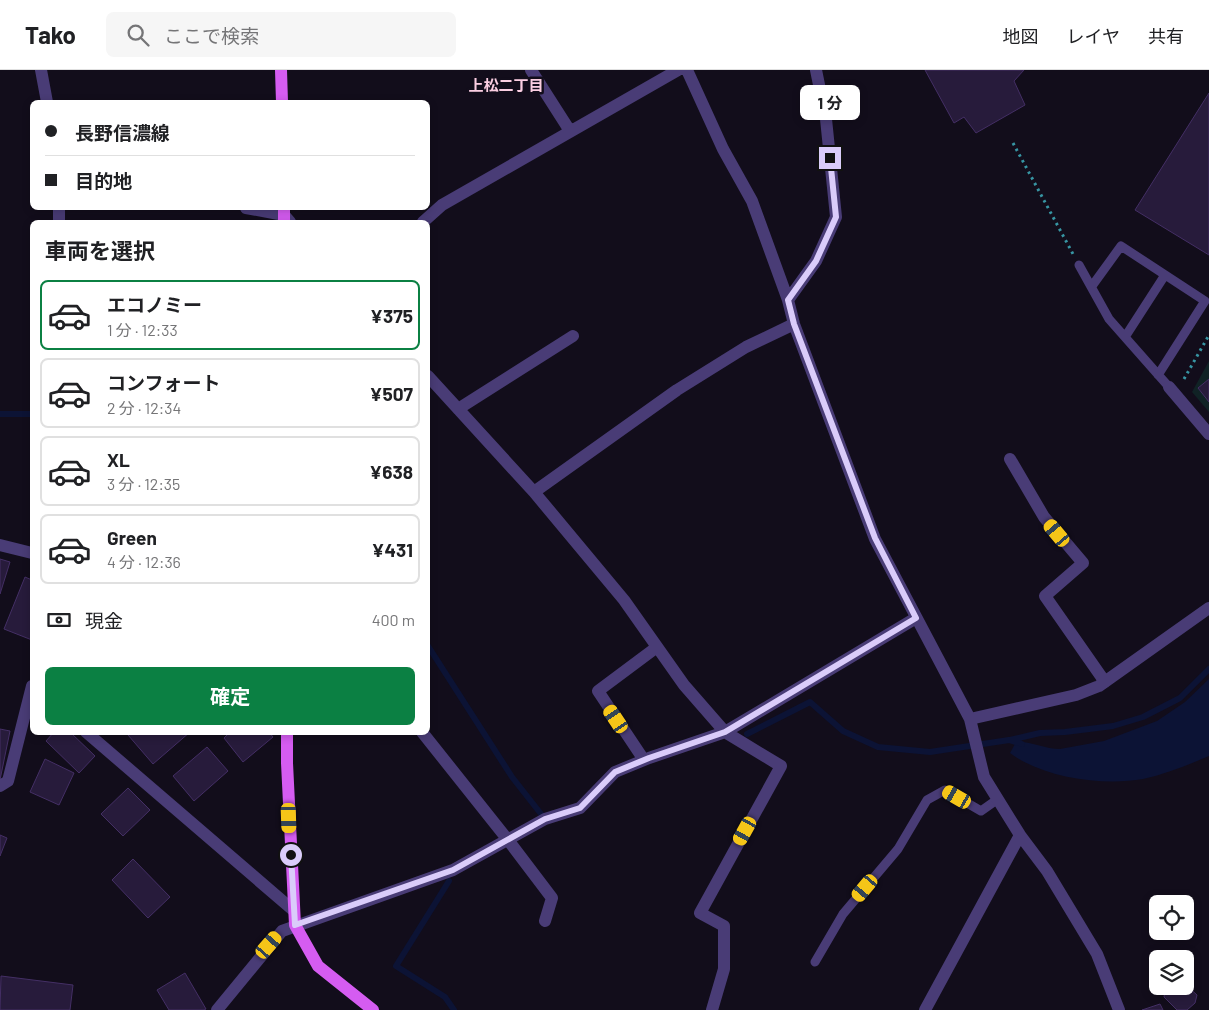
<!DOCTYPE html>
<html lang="ja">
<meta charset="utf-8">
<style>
:root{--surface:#fff;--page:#f6f6f6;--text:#202124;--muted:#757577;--line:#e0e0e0;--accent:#0b8043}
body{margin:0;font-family:Barlow,"Noto Sans JP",sans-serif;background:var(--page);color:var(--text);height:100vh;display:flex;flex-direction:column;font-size:19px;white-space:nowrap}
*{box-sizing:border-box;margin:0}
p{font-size:16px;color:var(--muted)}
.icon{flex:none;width:28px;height:28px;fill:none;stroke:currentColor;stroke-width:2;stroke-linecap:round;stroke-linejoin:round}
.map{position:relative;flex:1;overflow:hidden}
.sheet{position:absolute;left:30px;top:150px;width:400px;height:515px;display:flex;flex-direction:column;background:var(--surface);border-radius:8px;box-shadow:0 2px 8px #0003}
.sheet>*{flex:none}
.guide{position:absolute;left:30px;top:30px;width:400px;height:110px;border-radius:8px;box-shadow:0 2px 8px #0003;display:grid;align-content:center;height:110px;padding:0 15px;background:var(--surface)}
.buttons{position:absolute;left:1149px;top:825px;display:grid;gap:10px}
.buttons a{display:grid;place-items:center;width:45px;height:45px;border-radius:8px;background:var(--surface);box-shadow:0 2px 8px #0003;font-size:25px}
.end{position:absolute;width:22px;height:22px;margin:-11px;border:6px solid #daccfa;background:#111;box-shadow:0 0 0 2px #111}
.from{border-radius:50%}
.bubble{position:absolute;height:35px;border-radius:8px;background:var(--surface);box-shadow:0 2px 8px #0003;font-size:16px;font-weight:700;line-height:35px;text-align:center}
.car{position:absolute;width:15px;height:30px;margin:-15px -8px;border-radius:6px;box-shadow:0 0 4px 1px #0007;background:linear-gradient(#f5c518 24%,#345 0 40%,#f5c518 0 76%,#345 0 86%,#f5c518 0)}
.guide b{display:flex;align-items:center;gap:18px;height:48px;font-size:19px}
.guide b+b{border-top:1px solid var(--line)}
.guide i{width:12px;height:12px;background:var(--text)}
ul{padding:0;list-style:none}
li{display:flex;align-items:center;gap:15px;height:70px;margin:0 10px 8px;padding:0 5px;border:2px solid var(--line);border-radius:8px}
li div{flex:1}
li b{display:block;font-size:19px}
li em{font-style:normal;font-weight:700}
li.selected{border-color:var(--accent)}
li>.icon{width:45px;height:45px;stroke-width:1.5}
h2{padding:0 15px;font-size:22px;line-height:60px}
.pay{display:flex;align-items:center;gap:12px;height:55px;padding:0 15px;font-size:19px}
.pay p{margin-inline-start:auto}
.button{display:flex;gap:10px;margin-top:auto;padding:10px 15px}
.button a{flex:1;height:58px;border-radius:8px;background:var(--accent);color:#fff;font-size:20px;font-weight:700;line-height:58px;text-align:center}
header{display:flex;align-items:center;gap:30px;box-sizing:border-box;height:70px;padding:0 25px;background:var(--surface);border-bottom:1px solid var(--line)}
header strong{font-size:24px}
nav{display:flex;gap:28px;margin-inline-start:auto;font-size:18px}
.search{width:350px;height:45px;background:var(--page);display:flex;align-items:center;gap:12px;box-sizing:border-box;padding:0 18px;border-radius:8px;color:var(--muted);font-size:19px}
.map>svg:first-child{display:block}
</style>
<header>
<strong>Tako</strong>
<div class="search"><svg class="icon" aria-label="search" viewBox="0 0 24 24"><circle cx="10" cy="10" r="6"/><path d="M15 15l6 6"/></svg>ここで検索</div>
<nav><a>地図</a><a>レイヤ</a><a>共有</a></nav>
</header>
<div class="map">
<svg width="1209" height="940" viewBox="0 0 1209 940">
<rect width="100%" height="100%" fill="#120d1b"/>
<path fill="#102225" d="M1209,291v51l-17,-20z"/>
<path fill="#0c1335" d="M1209,609v77c-21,9 -43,18 -66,23 -40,7 -100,-1 -133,-26l6,-11c15,-1 29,7 44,7l44,-8 53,-20 28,-19z"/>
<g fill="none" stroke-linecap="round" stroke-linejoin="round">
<path stroke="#0c1335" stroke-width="6" d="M0,344h32
M428,576l84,131 33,42
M747,664l63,-32 33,29 35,16 52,5 79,-12 13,4
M1010,670l30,-7 25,-1 48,-6 30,-9 37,-19 29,-29
M449,811l-53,85 49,31 9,13"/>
</g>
<path fill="#271b3b" stroke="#442f65" d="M925,0h99l-10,11 11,24 -49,28 -12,-16 -10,6z
M1209,23v162l-74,-45z
M1209,309v23l-11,-14z
M0,489l10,3 -10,32z
M25,507l7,3v60l-28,-11z
M0,659l10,2 -10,49z
M54,662h16l25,24 -16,17 -33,-32z
M132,662h58l-37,32 -25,-29z
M230,662h39l4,5 -30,25 -19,-24z
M207,677l21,24 -34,30 -21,-25z
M45,689l29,14 -15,32 -29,-13z
M128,718l22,22 -27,26 -22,-22z
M0,765l7,3 -7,18z
M133,789l37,38 -22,21 -36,-38z
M185,903l21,36 -2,1h-35l-12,-20z
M1,906l72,9 -3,25h-70z
M1185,914l12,11 -2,8 -8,7h-10l-13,-13 1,-6 -2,-2 3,-3h19z
M1160,934l3,6h-21z"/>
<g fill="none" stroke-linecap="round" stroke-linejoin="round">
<path stroke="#3795a3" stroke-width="3" stroke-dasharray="2.5 4" stroke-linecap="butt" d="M1013,73l60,111
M1184,309l25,-44"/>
<path stroke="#493c76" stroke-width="9" d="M1079,195l30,54 60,68
M1092,216l29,-40 84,55 -47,74
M1125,267l40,-62
M815,892l28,-48 55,-65 29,-49 18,-10 36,21 17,-12"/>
<path stroke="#493c76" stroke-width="12" d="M41,0l6,32
M531,0l39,61
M687,0l36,79 29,52 36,99 6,24 81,215 95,180 14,58 36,58 27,36 50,83 22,56
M59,138v14
M246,138l38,7 6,7
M423,152l19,-17 236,-135
M788,230l28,-39 20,-44 -10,-98 -10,-49
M794,254l-48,23 -69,43 -143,102 90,108 60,85 41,47 191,-114
M428,306l106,116
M1169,317l40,47
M458,339l115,-73
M1010,389l34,58 39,46 -38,33 60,86
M0,475l32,8
M970,649l106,-24 23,-9 110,-78
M86,662l207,178
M422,662l86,108 44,58 -7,23
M644,690l-46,-69 59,-44
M0,716l8,-5 24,-95
M217,940l65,-79 171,-61 92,-51 35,-11 35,-36 34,-14 76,-26 56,34 -81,147 24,13v43l-12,41
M925,940l95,-175"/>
<path stroke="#d55cf1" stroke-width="12" d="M281,0l1,32
M284,138v14
M287,662v31l8,162 23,41 55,44"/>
</g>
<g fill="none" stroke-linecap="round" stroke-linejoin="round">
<path stroke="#daccfa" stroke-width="6" d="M291,785l4,70 158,-55 92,-51 35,-11 35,-36 34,-14 76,-26 191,-114 -41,-80 -81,-214 -6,-24 28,-39 20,-44 -6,-59"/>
</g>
<g text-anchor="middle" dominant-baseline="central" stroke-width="5" stroke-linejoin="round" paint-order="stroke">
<g font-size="15" font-weight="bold" fill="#fbcee2" stroke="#120d1b">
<text x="506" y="15">上松二丁目</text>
</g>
</g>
</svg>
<div class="buttons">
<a><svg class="icon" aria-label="locate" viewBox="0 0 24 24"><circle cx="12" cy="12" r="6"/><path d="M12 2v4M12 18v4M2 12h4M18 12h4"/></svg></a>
<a><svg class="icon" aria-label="layers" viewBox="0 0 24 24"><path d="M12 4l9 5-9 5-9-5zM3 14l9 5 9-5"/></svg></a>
</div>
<i class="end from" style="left:291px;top:785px"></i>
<i class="end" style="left:830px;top:88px"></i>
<div class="bubble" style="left:800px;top:15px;width:60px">1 分</div>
<i class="car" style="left:1057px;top:463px;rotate:320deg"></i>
<i class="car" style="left:616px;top:649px;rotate:326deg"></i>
<i class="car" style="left:957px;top:727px;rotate:300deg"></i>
<i class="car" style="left:289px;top:748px;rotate:178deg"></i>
<i class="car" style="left:745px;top:761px;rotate:209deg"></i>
<i class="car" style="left:865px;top:818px;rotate:220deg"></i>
<i class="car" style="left:269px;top:875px;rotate:41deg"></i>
<div class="guide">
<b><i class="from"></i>長野信濃線</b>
<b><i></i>目的地</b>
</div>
<section class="sheet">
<h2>車両を選択</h2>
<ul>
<li class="selected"><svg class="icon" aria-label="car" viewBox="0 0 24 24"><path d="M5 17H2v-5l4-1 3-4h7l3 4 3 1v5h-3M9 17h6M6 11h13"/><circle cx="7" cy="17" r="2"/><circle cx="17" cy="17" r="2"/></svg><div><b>エコノミー</b><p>1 分 · 12:33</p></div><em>¥375</em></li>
<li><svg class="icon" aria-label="car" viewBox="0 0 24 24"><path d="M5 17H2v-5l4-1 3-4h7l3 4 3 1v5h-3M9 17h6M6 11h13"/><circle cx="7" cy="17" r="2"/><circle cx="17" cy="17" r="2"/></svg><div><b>コンフォート</b><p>2 分 · 12:34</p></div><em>¥507</em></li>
<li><svg class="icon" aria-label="car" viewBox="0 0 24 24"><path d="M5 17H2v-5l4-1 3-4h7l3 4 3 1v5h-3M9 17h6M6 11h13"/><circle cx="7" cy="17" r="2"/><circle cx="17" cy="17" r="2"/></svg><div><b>XL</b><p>3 分 · 12:35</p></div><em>¥638</em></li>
<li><svg class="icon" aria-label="car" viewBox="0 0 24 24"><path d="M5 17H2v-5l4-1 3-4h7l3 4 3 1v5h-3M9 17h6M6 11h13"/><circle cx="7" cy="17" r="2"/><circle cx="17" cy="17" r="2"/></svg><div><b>Green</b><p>4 分 · 12:36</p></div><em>¥431</em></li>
</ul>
<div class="pay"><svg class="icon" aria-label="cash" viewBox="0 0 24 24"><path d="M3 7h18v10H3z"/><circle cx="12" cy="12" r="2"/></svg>現金<p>400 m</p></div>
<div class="button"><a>確定</a></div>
</section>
</div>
